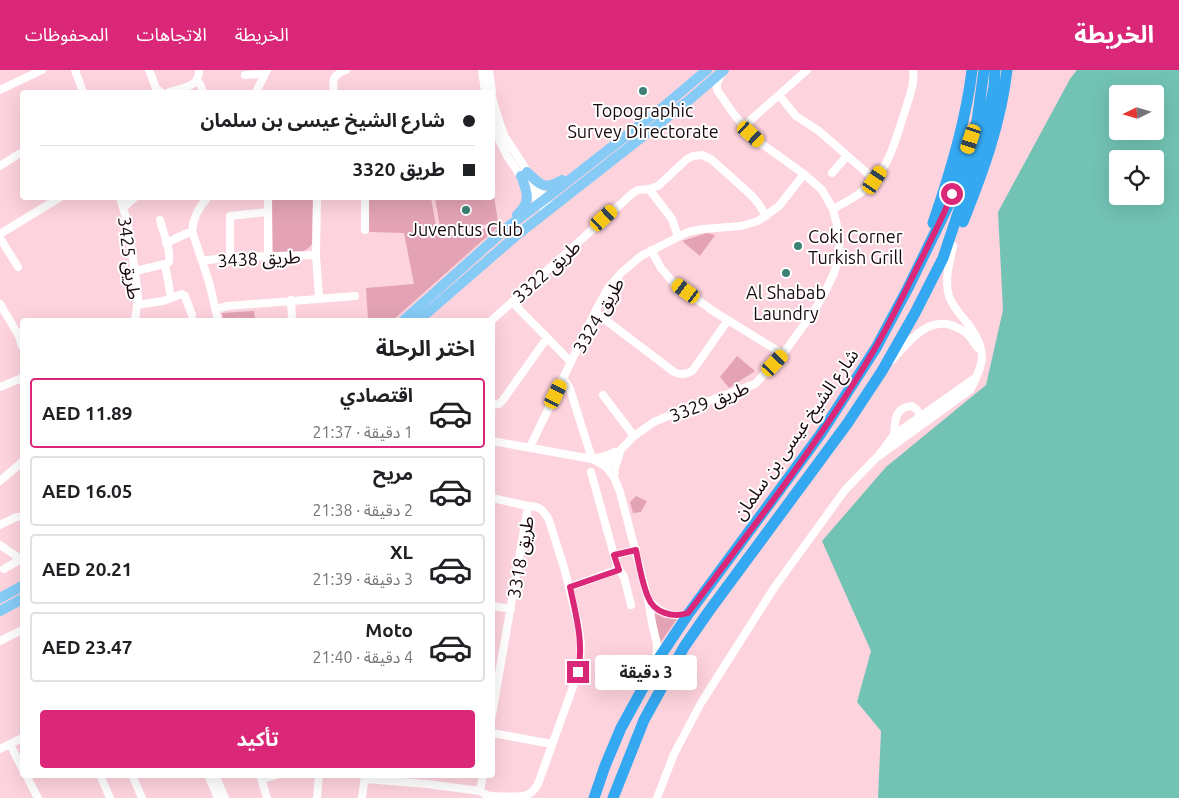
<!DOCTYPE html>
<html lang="ar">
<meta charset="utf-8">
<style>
:root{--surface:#fff;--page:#f2f2f2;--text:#202124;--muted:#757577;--line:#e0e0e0;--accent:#db2777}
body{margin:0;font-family:Ubuntu,"Noto Sans Arabic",sans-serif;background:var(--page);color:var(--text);direction:rtl;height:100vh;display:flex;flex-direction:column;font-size:19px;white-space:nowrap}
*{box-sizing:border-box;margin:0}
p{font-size:16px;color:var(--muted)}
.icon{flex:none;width:28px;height:28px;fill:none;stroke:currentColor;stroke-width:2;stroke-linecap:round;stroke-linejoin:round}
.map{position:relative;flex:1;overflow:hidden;direction:ltr}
.details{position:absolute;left:20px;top:248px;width:475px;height:460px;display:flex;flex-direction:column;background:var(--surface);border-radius:5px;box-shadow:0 5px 20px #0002;direction:rtl}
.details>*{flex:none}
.top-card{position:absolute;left:20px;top:20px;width:475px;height:110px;border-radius:5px;box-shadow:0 5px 20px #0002;direction:rtl;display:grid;align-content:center;height:110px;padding:0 20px;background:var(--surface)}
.needle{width:32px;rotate:265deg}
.fabs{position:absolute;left:1109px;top:15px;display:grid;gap:10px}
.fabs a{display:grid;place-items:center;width:55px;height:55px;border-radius:5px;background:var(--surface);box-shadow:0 5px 20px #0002;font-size:25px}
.end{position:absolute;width:22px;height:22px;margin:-11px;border:6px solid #db2777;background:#fff;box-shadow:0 0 0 2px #fff}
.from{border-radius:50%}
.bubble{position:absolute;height:35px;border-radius:5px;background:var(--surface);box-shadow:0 5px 20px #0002;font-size:16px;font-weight:700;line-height:35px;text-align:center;direction:rtl}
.car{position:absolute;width:15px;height:30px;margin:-15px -8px;border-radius:6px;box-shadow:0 0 4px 1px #0007;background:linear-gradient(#f5c518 24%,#345 0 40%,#f5c518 0 76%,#345 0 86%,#f5c518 0)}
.top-card b{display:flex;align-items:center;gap:18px;height:48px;font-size:19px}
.top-card b+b{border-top:1px solid var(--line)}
.top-card i{width:12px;height:12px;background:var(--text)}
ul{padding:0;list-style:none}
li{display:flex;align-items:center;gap:15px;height:70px;margin:0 10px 8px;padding:0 10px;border:2px solid var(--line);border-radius:5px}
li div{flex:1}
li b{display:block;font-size:19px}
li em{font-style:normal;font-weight:700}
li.on{border-color:var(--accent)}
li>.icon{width:45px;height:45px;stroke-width:1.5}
h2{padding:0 20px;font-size:22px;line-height:60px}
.cta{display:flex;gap:10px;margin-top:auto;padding:10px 20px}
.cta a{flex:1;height:58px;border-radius:5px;background:var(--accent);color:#fff;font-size:20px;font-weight:700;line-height:58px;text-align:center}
header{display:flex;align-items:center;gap:30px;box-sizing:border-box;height:70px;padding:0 25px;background:var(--accent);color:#fff}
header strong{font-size:24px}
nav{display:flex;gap:28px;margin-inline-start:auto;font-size:18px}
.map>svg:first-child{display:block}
</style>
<header>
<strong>الخريطة</strong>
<nav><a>الخريطة</a><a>الاتجاهات</a><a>المحفوظات</a></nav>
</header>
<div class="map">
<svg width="1179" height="728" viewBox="0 0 1179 728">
<rect width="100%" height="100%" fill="#fdd3dd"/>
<path fill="#e3a3b4" d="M493,120l5,32 -57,11 -6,-35h57z
M272,128h41l-1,46c-8,12 -24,9 -36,9l-3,-2z
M369,128h62l7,39 61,-11 -106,94h-25l-2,-32 48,-4 -10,-51 -35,-1z
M707,163l8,2 -15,21 -18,-15z
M254,241l1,9h-32l-1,-7z
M737,286l18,15 -26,17 -9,-11z
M636,426l11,5 -6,11 -8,1 -3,-11z
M654,543l10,5 13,1 -19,27z"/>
<path fill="#72c3b4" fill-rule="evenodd" d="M1077,0h102v728h-301l3,-67 -24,-29 14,-51 -49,-110 64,-74 100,-82 17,-75 -5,-98 72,-133zM1118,24h37v37h-37zM1118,89h37v37h-37z"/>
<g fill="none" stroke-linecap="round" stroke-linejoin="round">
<path stroke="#fff" stroke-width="8" d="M75,0l8,22
M149,0l7,18 5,4
M482,0l3,22
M489,0l3,22
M245,5l14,-1 5,2
M196,12l4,2 3,8
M0,20l42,-20
M169,22c13,-4 31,-5 30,-22
M256,22l11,-22
M334,22c-2,-13 -1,-17 12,-22
M779,25l17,21 23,15 56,49
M492,27l7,24 6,16 43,66
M492,55l15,31 38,56
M744,56l63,-56
M0,96l22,-14
M832,103l15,-17
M649,119l23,30 6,18
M120,128l7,23 8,50 3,28 -3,21
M207,128c-8,9 -14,21 -15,33l17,51 9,38
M268,128v58
M317,128l-1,57 3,43
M123,138l11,-10
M833,139c15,-8 30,-16 41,-28 17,-19 23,-47 31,-70 4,-14 10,-27 8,-41
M365,160v-32
M0,164l59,-36
M0,168l18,29
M166,173l26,-12
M651,180l10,18 11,13 41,30 70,43
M230,187v-41l38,-4
M202,191l28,-4 86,-2
M165,194l6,34
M135,201l30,-7 4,-2c2,-13 -6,-29 -9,-42
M291,230l1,20
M512,232l59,60
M0,234l19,32 3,10
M137,235l26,-4 19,-7 3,2 7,19
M216,239l12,-3 127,-10
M595,242l79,60c6,3 13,3 19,-2l35,-50
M492,250l142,-128 4,-2 11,-1 9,-3 29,-27 6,-3 9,-1 9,4 40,36 7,8 8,13
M892,290c15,-16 33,-42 59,-35 5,2 10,4 14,7 5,4 9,11 13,16
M562,310l4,2 4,7 22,70 14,-3 9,-4
M0,317l22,-9
M603,325l31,41
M492,335l7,-1 4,-4 44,-62
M894,365c1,-13 0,-28 18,-29l5,4 6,9
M492,371l100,18 13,7 9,11 6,15 28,107 4,24 5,21 -1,15
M530,377l65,-135 13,-24 13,-15 20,-17 47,-24 15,-3 38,-3 17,-5 21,-15 25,-32
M879,385l15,-20 81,-57
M605,396l29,-30 20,-14 19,-8 82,-30 28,-30 31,-43 10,-17 10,-21 4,-12 2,-24 -7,-28 -11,-19 -18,-16 -46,-33 -14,-15 -11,-13 -16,-23v-7l5,-10
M591,402l26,94 7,11 7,28
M614,407l1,-9 5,-16
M0,411l22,-19
M0,455l16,-8h6
M0,475l22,15
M614,485l22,-5
M4,499l17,-10
M570,517l49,-18
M648,529c11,13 23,20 41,14
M492,536l19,3
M0,571l22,-11
M492,645l36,-209
M492,663l60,11
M10,674l12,24
M0,679l22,-11
M26,705l12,23
M100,705l10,23
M132,705l10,23
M208,705l10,23
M215,705l10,23
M260,705l7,23
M262,709l15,-4
M365,709l62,5 53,7c0,0 6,4 7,4 6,2 34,2 40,0 5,-2 8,-6 11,-11l40,-111 2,-12 1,-18 -3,-19 -13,-53 -16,-51c-5,-9 -10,-15 -21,-14l-36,-8
M480,721l3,-16
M317,728l2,-23
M362,728l3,-23
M657,728l17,-44 27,-51 73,-115 71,-98 31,-32 94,-68c14,-26 18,-39 -1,-65 -7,-9 -16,-17 -20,-29 -5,-17 1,-34 4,-50"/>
<path stroke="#85cbf6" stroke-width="10" d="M527,102c14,14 17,18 35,8
M517,145c15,-14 10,-23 4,-39
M404,250l105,-94 36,-27 118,-92 44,-37
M419,250l98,-85 171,-134 36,-31
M0,528l22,-12
M0,541l22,-12"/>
<path stroke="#34a8f0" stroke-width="11" d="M963,152c20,-50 38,-99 44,-152
M933,153c17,-49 33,-101 39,-153
M594,728l11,-32 16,-38 40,-73 28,-42 131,-178 56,-87 32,-60 41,-84 7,-20 21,-63 7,-51
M613,728l31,-78 40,-73 25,-36 138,-187 35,-53 33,-58 28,-55 17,-51 25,-78 9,-42 1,-17"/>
</g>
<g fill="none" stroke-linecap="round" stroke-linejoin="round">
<path stroke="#db2777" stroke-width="6" d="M578,602c6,-30 -2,-56 -8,-85l49,-17 -5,-15 22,-5c3,15 6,33 12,47 6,16 25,21 40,16 65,-86 132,-171 186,-263 18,-30 33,-63 49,-94 10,-21 21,-41 29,-62"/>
</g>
<g fill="#3c8175" stroke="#fff" stroke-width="2">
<circle cx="643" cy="21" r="5"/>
<circle cx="466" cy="140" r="5"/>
<circle cx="798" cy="176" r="5"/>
<circle cx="786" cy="203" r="5"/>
</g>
<g text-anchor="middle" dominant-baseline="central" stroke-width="4" stroke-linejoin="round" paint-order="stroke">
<g font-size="18" fill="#19080e" stroke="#fff">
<text x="643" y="40">Topographic<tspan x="643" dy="21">Survey Directorate</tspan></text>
<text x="466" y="159">Juventus Club</text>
<text x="808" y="166" text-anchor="start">Coki Corner<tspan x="808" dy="21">Turkish Grill</tspan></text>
<text x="786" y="222">Al Shabab<tspan x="786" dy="21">Laundry</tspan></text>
</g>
<g font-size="18" fill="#19080e" stroke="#fff">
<text transform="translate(130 188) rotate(83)">طريق 3425</text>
<text transform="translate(259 188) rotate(-3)">طريق 3438</text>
<text transform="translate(546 201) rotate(-42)">طريق 3322</text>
<text transform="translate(598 245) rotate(-60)">طريق 3324</text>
<text transform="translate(709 331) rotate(-21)">طريق 3329</text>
<text transform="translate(795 364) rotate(-55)">شارع الشيخ عيسى بن سلمان</text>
<text transform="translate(520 487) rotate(-80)">طريق 3318</text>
</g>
</g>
</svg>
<div class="fabs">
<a><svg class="needle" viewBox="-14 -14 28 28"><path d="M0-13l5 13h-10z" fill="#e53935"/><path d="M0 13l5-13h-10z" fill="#757577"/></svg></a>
<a><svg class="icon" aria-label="locate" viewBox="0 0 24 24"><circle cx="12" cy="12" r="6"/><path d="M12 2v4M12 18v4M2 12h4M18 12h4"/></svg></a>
</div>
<i class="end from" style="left:952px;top:124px"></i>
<i class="end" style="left:578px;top:602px"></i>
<div class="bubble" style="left:595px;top:585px;width:102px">3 دقيقة</div>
<i class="car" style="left:751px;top:64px;rotate:132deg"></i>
<i class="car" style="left:971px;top:69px;rotate:198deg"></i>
<i class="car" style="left:875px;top:110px;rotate:34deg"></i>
<i class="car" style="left:604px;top:148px;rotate:48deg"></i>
<i class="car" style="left:686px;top:221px;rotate:306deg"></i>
<i class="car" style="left:775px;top:293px;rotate:43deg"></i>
<i class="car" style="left:556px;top:324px;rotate:26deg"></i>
<div class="top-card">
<b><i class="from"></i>شارع الشيخ عيسى بن سلمان</b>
<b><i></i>طريق 3320</b>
</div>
<section class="details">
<h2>اختر الرحلة</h2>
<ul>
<li class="on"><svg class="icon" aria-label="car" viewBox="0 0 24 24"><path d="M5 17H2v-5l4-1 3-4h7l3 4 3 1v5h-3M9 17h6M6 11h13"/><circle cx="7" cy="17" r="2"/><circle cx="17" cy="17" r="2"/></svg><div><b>اقتصادي</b><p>1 دقيقة · 21:37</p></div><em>AED 11.89</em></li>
<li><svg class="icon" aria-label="car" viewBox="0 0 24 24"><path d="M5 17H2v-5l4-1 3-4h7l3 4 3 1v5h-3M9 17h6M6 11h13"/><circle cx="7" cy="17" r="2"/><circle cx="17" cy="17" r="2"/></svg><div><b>مريح</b><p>2 دقيقة · 21:38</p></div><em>AED 16.05</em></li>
<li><svg class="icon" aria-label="car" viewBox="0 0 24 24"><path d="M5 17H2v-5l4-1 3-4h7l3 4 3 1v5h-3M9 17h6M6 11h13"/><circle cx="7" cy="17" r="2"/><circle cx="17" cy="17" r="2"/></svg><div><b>XL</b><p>3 دقيقة · 21:39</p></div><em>AED 20.21</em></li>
<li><svg class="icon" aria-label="car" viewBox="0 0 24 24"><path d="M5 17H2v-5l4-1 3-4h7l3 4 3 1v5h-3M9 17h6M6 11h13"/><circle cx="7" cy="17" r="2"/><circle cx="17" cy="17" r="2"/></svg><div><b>Moto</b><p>4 دقيقة · 21:40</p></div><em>AED 23.47</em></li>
</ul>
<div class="cta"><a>تأكيد</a></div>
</section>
</div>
